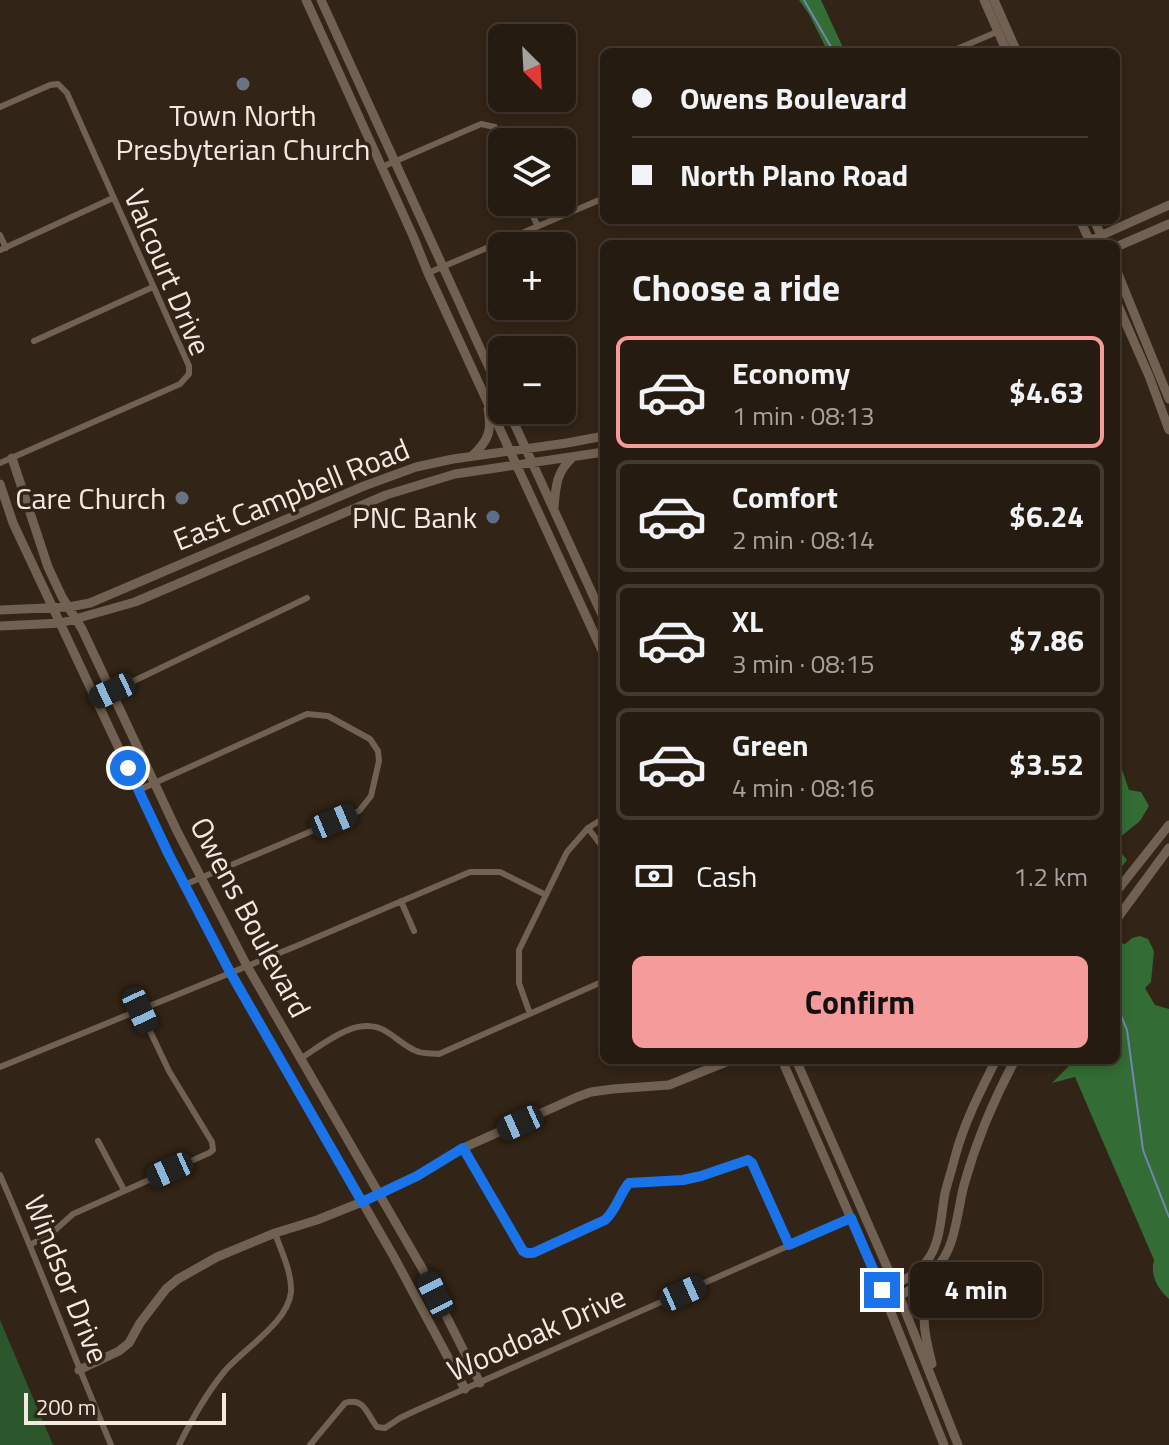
<!DOCTYPE html>
<meta charset="utf-8">
<style>
:root{--surface:#261b10;--page:#2e2419;--text:#f1f3f6;--muted:#a4a19f;--line:#423930;--accent:#f59b9b}
body{margin:0;font-family:"Titillium Web",sans-serif;background:var(--page);color:var(--text);height:100vh;display:flex;flex-direction:column;font-size:30px;white-space:nowrap}
*{box-sizing:border-box;margin:0}
p{font-size:26px;color:var(--muted)}
.icon{flex:none;width:44px;height:44px;fill:none;stroke:currentColor;stroke-width:2;stroke-linecap:round;stroke-linejoin:round}
.map{position:relative;flex:1;overflow:hidden}
.details{position:absolute;left:600px;top:240px;width:520px;height:824px;display:flex;flex-direction:column;background:var(--surface);border-radius:12px;box-shadow:0 4px 12px #0003,0 0 0 2px var(--line)}
.details>*{flex:none}
.banner{position:absolute;left:600px;top:48px;width:520px;height:176px;border-radius:12px;box-shadow:0 4px 12px #0003,0 0 0 2px var(--line);display:grid;align-content:center;height:176px;padding:0 32px;background:var(--surface)}
.needle{width:52px;rotate:156deg}
.buttons{position:absolute;left:488px;top:24px;display:grid;gap:16px}
.buttons a{display:grid;place-items:center;width:88px;height:88px;border-radius:12px;background:var(--surface);box-shadow:0 4px 12px #0003,0 0 0 2px var(--line);font-size:40px}
.scale{position:absolute;left:24px;bottom:20px;width:202px;box-sizing:border-box;padding-left:8px;border:4px solid #f3e9e0;border-top:0;font-size:22px;line-height:28px;white-space:nowrap;color:#f3e9e0;-webkit-text-stroke:6px #322416;paint-order:stroke}
.end{position:absolute;width:36px;height:36px;margin:-18px;border:10px solid #1a73e8;background:#fff;box-shadow:0 0 0 4px #fff}
.from{border-radius:50%}
.bubble{position:absolute;height:56px;border-radius:12px;background:var(--surface);box-shadow:0 4px 12px #0003,0 0 0 2px var(--line);font-size:26px;font-weight:700;line-height:56px;text-align:center}
.car{position:absolute;width:24px;height:48px;margin:-24px -12px;border-radius:10px;box-shadow:0 0 6px 2px #0007;background:linear-gradient(#222 24%,#8ab4d8 0 40%,#222 0 76%,#8ab4d8 0 86%,#222 0)}
.banner b{display:flex;align-items:center;gap:28px;height:76px;font-size:30px}
.banner b+b{border-top:2px solid var(--line)}
.banner i{width:20px;height:20px;background:var(--text)}
ul{padding:0;list-style:none}
li{display:flex;align-items:center;gap:24px;height:112px;margin:0 16px 12px;padding:0 16px;border:4px solid var(--line);border-radius:12px}
li div{flex:1}
li b{display:block;font-size:30px}
li em{font-style:normal;font-weight:700}
li.current{border-color:var(--accent)}
li>.icon{width:72px;height:72px;stroke-width:1.5}
h2{padding:0 32px;font-size:36px;line-height:96px}
.pay{display:flex;align-items:center;gap:20px;height:88px;padding:0 32px;font-size:30px}
.pay p{margin-inline-start:auto}
.cta{display:flex;gap:16px;margin-top:auto;padding:16px 32px}
.cta a{flex:1;height:92px;border-radius:12px;background:var(--accent);color:#111;font-size:32px;font-weight:700;line-height:92px;text-align:center}
.map>svg:first-child{display:block}
</style>
<div class="map">
<svg width="1169" height="1445" viewBox="0 0 1169 1445">
<rect width="100%" height="100%" fill="#322416"/>
<path fill="#2c572c" d="M0,1320l53,125h-53z"/>
<path fill="#336c34" d="M799,0h22l24,52h-17l-19,-38z
M1116,752l13,38 12,2 8,14 -9,15 -21,17 3,16 5,6 -11,14z
M1140,936l8,3 6,12 -3,31 -6,6 10,17 14,4v290c-12,-11 -19,-24 -15,-39l-79,-183 -23,6 17,-17 7,-3 -1,-3h41v-122l1,-1 3,6 5,1 7,-6z"/>
<g fill="none" stroke-linecap="round" stroke-linejoin="round">
<path stroke="#7287af" stroke-width="2" d="M804,0l30,52
M1116,1004l11,26 16,120 26,67"/>
<path stroke="#716152" stroke-width="6" d="M950,52l49,-21
M0,107l50,-22 8,-1 9,9 122,273v8l-9,10 -180,79
M382,167l99,-43 14,3 7,16
M527,202l10,23
M0,235l6,13
M0,250l113,-52
M428,273l176,-75
M34,341l119,-54
M96,699l211,-101
M139,790l168,-76 21,2 42,23 8,12 1,10 -8,35 -12,15 -175,74
M588,828l16,21
M401,901l13,30
M530,1014l-11,-31v-33l48,-98 21,-24 16,-10
M300,1059c24,-15 58,-46 87,-27 10,6 21,17 32,20 6,2 14,1 20,2l165,-73
M0,1067l294,-120 176,-75h30l46,23
M98,1141l26,49
M463,1148l60,103 4,2h6l72,-33c12,-11 14,-25 24,-37l54,-3 18,-4 43,-16 8,3 37,82
M0,1175c39,89 73,180 111,270
M30,1245l23,-13 20,-18 136,-61 4,-3 -1,-8 -43,-71 -29,-61
M179,1445c13,-26 27,-51 45,-73 19,-23 64,-49 67,-80 1,-20 -10,-41 -16,-59
M310,1445l35,-42c20,-6 22,12 32,24l8,1 15,-10 17,-8 434,-192"/>
<path stroke="#716152" stroke-width="9" d="M306,0l107,236 15,37 176,382
M321,0l181,396
M984,0l23,52
M994,0l23,52
M1080,220l11,24
M1094,220l11,24
M1082,244l87,-39
M1116,247l53,-23
M1116,269l53,130
M1116,301l33,75 20,54
M508,410l96,209
M472,456c17,-16 20,-25 16,-47
M12,458l36,109 14,30 20,32 95,202 70,135 175,302 58,115
M0,484l13,39 156,332 61,117 164,285 71,132
M554,507c2,-20 2,-34 17,-48
M0,610l69,-3 21,-4 274,-117 52,-19 37,-8 114,-16 37,-7
M0,626l61,-3 74,-21 251,-107 69,-21 149,-22
M1116,892l53,-67
M1116,920l53,-72
M782,1060l100,230 62,155
M796,1060l99,225 63,160
M889,1287c15,-6 31,-15 40,-29 12,-18 12,-44 16,-65 3,-12 7,-24 10,-36 9,-34 25,-65 41,-97
M894,1298c22,-9 44,-26 54,-48 8,-16 11,-46 16,-65 12,-43 30,-86 51,-125
M932,1364c-10,-41 -13,-55 6,-94
M79,1370l40,-19 10,-8 11,-20 26,-34 12,-10 39,-22 58,-24 42,-13 45,-18 55,-26 46,-28 114,-51 14,-5 22,-3 56,-4 62,-25"/>
</g>
<g fill="none" stroke-linecap="round" stroke-linejoin="round">
<path stroke="#1a73e8" stroke-width="10" d="M128,768l41,87 61,117 132,230 55,-26 46,-28 60,103 4,2h6l72,-33c12,-11 14,-25 24,-37l54,-3 18,-4 47,-16 4,3 37,82 62,-27 31,72"/>
</g>
<g fill="#6b7280" stroke="#322416" stroke-width="3">
<circle cx="243" cy="84" r="8"/>
<circle cx="182" cy="498" r="8"/>
</g>
<circle fill="#5c6f8a" stroke="#322416" stroke-width="3" cx="493" cy="517" r="8"/>
<g text-anchor="middle" dominant-baseline="central" stroke-width="7" stroke-linejoin="round" paint-order="stroke">
<g font-size="30" fill="#f3e9e0" stroke="#322416" text-anchor="end">
<text x="243" y="115" text-anchor="middle">Town North<tspan x="243" dy="34">Presbyterian Church</tspan></text>
<text x="166" y="498">Care Church</text>
<text x="477" y="517">PNC Bank</text>
</g>
<g font-size="30" fill="#f3e9e0" stroke="#322416">
<text transform="translate(168 272) rotate(67)">Valcourt Drive</text>
<text transform="translate(291 494) rotate(-22)">East Campbell Road</text>
<text transform="translate(251 917) rotate(62)">Owens Boulevard</text>
<text transform="translate(67 1279) rotate(68)">Windsor Drive</text>
<text transform="translate(536 1333) rotate(-24)">Woodoak Drive</text>
</g>
</g>
</svg>
<div class="buttons">
<a><svg class="needle" viewBox="-14 -14 28 28"><path d="M0-13l5 13h-10z" fill="#e53935"/><path d="M0 13l5-13h-10z" fill="#a4a19f"/></svg></a>
<a><svg class="icon" aria-label="layers" viewBox="0 0 24 24"><path d="M12 4l9 5-9 5-9-5zM3 14l9 5 9-5"/></svg></a>
<a>+</a>
<a>−</a>
</div>
<div class="scale">200 m</div>
<i class="end from" style="left:128px;top:768px"></i>
<i class="end" style="left:882px;top:1290px"></i>
<div class="bubble" style="left:910px;top:1262px;width:132px">4 min</div>
<i class="car" style="left:112px;top:691px;rotate:245deg"></i>
<i class="car" style="left:334px;top:821px;rotate:67deg"></i>
<i class="car" style="left:140px;top:1010px;rotate:155deg"></i>
<i class="car" style="left:520px;top:1123px;rotate:246deg"></i>
<i class="car" style="left:170px;top:1170px;rotate:246deg"></i>
<i class="car" style="left:683px;top:1293px;rotate:66deg"></i>
<i class="car" style="left:435px;top:1294px;rotate:333deg"></i>
<div class="banner">
<b><i class="from"></i>Owens Boulevard</b>
<b><i></i>North Plano Road</b>
</div>
<section class="details">
<h2>Choose a ride</h2>
<ul>
<li class="current"><svg class="icon" aria-label="car" viewBox="0 0 24 24"><path d="M5 17H2v-5l4-1 3-4h7l3 4 3 1v5h-3M9 17h6M6 11h13"/><circle cx="7" cy="17" r="2"/><circle cx="17" cy="17" r="2"/></svg><div><b>Economy</b><p>1 min · 08:13</p></div><em>$4.63</em></li>
<li><svg class="icon" aria-label="car" viewBox="0 0 24 24"><path d="M5 17H2v-5l4-1 3-4h7l3 4 3 1v5h-3M9 17h6M6 11h13"/><circle cx="7" cy="17" r="2"/><circle cx="17" cy="17" r="2"/></svg><div><b>Comfort</b><p>2 min · 08:14</p></div><em>$6.24</em></li>
<li><svg class="icon" aria-label="car" viewBox="0 0 24 24"><path d="M5 17H2v-5l4-1 3-4h7l3 4 3 1v5h-3M9 17h6M6 11h13"/><circle cx="7" cy="17" r="2"/><circle cx="17" cy="17" r="2"/></svg><div><b>XL</b><p>3 min · 08:15</p></div><em>$7.86</em></li>
<li><svg class="icon" aria-label="car" viewBox="0 0 24 24"><path d="M5 17H2v-5l4-1 3-4h7l3 4 3 1v5h-3M9 17h6M6 11h13"/><circle cx="7" cy="17" r="2"/><circle cx="17" cy="17" r="2"/></svg><div><b>Green</b><p>4 min · 08:16</p></div><em>$3.52</em></li>
</ul>
<div class="pay"><svg class="icon" aria-label="cash" viewBox="0 0 24 24"><path d="M3 7h18v10H3z"/><circle cx="12" cy="12" r="2"/></svg>Cash<p>1.2 km</p></div>
<div class="cta"><a>Confirm</a></div>
</section>
</div>
